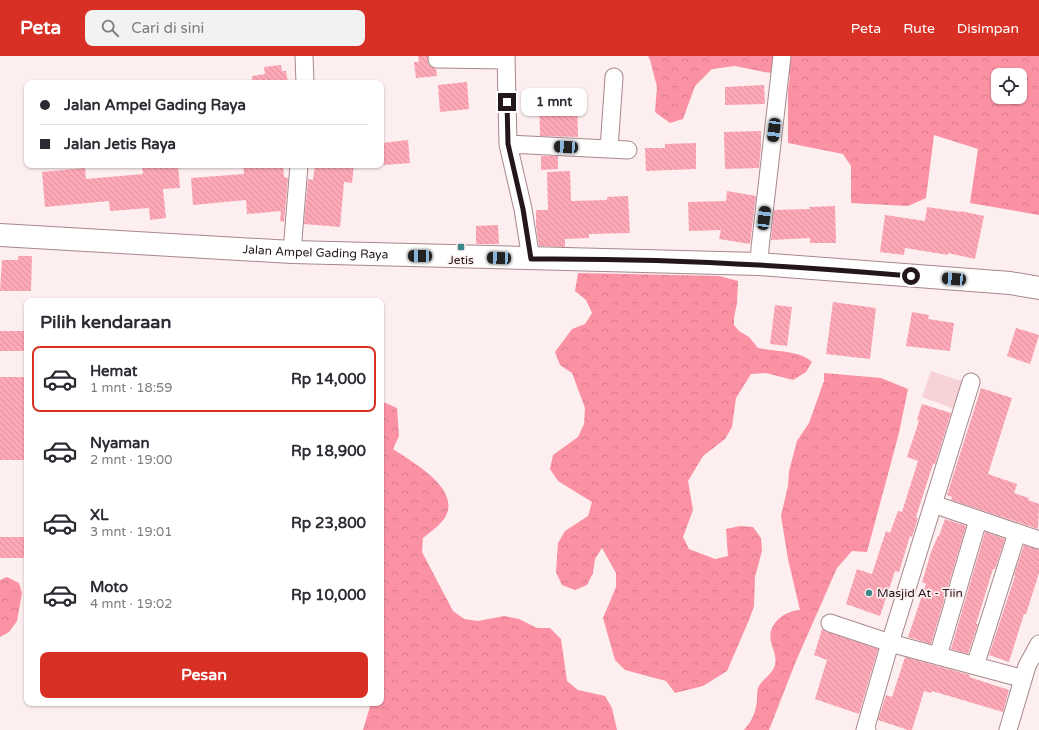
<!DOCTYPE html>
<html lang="id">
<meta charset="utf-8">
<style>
:root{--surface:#fff;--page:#f2f2f3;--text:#2b2b33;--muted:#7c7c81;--line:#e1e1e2;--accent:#d93025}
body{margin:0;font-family:"Varela Round",sans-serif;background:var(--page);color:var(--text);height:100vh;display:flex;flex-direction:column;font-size:15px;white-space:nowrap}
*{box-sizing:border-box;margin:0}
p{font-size:13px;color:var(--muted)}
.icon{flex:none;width:22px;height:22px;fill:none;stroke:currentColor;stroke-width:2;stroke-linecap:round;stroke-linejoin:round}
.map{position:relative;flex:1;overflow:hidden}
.sheet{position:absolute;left:24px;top:242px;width:360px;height:408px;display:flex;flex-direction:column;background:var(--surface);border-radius:8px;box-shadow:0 1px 3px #0004}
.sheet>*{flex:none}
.banner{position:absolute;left:24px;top:24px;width:360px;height:88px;border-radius:8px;box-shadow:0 1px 3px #0004;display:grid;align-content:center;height:88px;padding:0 16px;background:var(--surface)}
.tools{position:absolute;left:991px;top:12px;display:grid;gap:8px}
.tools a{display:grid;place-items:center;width:36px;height:36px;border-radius:8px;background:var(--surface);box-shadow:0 1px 3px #0004;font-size:20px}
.end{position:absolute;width:18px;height:18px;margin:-9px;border:5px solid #241719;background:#fff;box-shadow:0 0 0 2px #fff}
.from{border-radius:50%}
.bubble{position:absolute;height:28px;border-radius:8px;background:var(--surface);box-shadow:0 1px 3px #0004;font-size:13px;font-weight:700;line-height:28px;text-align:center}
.car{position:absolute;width:12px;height:24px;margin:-12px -6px;border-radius:5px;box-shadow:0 0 3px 1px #0007;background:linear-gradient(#222 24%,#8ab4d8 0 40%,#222 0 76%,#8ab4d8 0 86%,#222 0)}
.banner b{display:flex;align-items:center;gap:14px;height:38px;font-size:15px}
.banner b+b{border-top:1px solid var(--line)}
.banner i{width:10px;height:10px;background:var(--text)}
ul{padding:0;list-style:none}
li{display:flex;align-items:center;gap:12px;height:66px;margin:0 8px 6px;padding:0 8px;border:2px solid transparent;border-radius:8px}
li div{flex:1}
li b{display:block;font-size:15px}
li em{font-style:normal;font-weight:700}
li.active{border-color:var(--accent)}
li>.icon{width:36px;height:36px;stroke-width:1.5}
h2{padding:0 16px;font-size:18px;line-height:48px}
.action{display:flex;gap:8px;margin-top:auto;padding:8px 16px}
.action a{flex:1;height:46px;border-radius:8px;background:var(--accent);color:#fff;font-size:16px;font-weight:700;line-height:46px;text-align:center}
header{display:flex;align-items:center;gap:24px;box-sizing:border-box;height:56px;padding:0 20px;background:var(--accent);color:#fff}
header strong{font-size:19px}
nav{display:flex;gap:22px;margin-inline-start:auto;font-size:14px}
.search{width:280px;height:36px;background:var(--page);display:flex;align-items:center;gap:10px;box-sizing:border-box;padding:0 14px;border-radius:8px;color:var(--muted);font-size:15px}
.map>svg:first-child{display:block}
</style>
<header>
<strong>Peta</strong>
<div class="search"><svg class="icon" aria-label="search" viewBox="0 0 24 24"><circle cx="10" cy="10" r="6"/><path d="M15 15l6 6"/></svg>Cari di sini</div>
<nav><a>Peta</a><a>Rute</a><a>Disimpan</a></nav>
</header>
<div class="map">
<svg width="1039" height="674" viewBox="0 0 1039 674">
<defs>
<pattern id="forest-crowns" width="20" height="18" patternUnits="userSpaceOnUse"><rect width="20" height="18" fill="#fa92a4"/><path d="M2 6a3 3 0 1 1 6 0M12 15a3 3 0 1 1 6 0" fill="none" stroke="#d67d8d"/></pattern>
<pattern id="building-back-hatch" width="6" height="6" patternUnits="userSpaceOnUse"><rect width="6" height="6" fill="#fda8b6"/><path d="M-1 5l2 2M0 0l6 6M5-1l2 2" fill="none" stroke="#d9909c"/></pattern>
</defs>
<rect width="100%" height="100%" fill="#fdeef0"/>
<path fill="#f7d3d8" d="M931,315l33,11 -9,27 -33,-12z"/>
<path fill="url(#forest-crowns)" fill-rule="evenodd" d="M648,0h391v159l-69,-12 8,-54 -44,-14 -8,63 -18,8 -57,-3v-37l-8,-12 -55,-11v-52l2,-16 -26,-3 -29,-6 -23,3 -17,17 -12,33 -13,4 -15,-11 2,-25 -7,-27zM998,19h22v22h-22z
M578,217l141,3 19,5 -1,22 -3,15v7l5,6 10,6 9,11c17,4 41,2 54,14l-6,10 -13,8 -27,-7 -15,1 -15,24 -4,29 -7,12 -22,17 -15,25 5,29 -10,27 6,12 26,10 13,-3 -2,-27 14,-3 13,1 8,11 1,13 -7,26 -1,29 -5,14 -22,51 -24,15 -28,7 -9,-12 -41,-11 -10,-10 -12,-42 13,-31v-14l-14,-25 -7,11 -2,14 -6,12 -12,5 -13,-5 -6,-13 2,-29 7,-12 23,-15 4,-14 -34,-21 -8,-12 3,-14 25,-18 6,-13 1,-16 -13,-35 -12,-8 -5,-13 17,-23 13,-5 7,-11 -6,-13 -11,-9z
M824,317l57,5 27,11 -9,44 -32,119 -15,-1 -15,17 -41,93 -27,69h-25c8,-9 12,-18 13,-30 0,-4 0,-9 1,-12 4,-9 14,-13 17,-23 2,-8 -2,-15 -4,-23 -4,-18 13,-31 29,-32l-12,-51 -7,-43 7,-30 1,-15 8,-30 12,-18 15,-42z
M381,345l16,7 2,28 -6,13c19,13 71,41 51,70 -5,7 -15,14 -21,19l-1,14 31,59 11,8 14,2 26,-5 15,3 18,9h13l11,11 6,42 11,9 27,6 7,12 5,22h-254l8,-27h10z
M7,521l12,6 3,10 -5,28 -8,11 -9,5v-57z"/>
<path fill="url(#building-back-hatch)" d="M418,0h10v8l4,3 4,2 1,7 -21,2 -2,-16h5z
M281,9l1,6h4l2,12h-36v-7l13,-2 -1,-7z
M467,26l2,27 -29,3 -2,-27z
M764,29l1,19 -40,1v-18z
M577,39l1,42 -38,-1 -1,-40z
M761,75v16l-2,21 -34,1 -1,-37z
M408,84l2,23 -26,2 -2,-22z
M696,87v26l-50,2 -1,-23h20v-4z
M541,100h17v13l-17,1z
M142,109h36l2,23 -17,1 3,29 -16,2 -1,-12 -39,3 -1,-10 -64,6 -3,-35 43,-4 1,11 57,-5z
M243,109h40l1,12 4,1 -4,44 -4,-1 1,-10 -34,3 -1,-14 -53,5 -2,-27 53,-4z
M315,109h39l-2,18 -8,-1 -4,45 -36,-3 4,-45 5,1z
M570,115l1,30 36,-1v-3l21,-1 2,37 -41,1v4l-24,1v8l-26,-1 -3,-20v-16h12l-1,-38z
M727,135l29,5 -6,48 -31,-5 2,-9 -32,1 -1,-29 38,-1z
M835,150l1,37h-26v-5l-39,2 3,-30 36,-1 -1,-2z
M927,151l34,5v-1l23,5 -9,43 -27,-6v2l-43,-7 -1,7 -24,-3 5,-37 40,6z
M498,169l1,19h-23v-18z
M18,200h14l-1,35h-31l2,-31h16z
M833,246l43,6 -6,51 -44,-5z
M775,249l17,2 -5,39 -17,-2z
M912,256l17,3 -1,4 26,4 -4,28 -44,-5z
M1016,272l23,7 -9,29 -23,-8z
M0,275h27v20h-27z
M0,321h27v83h-27z
M981,332l31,10 -24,76 29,10 -3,9 15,5 -1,2 11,4 -1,25 -87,-29 1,-3 -5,-2z
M922,348l29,9 -16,51h-2l-17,53 2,1 -6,19 -2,-1 -11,36 -4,-1 -15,45 -34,-12 11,-35 15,5 14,-43 4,2 8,-22 4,1 16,-51 -11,-4 12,-36 -2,-1z
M945,463l21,7 -35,118 -23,-7 18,-53 -4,-2 9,-30 7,-16h1z
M985,476l20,7 -10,30h-2l-17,55h2l-10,30 -17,-5z
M0,481h27v21h-27z
M1024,489l15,5v23l-13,41h-2l-15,48 -20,-7 26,-79 -1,-1z
M822,573l5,3 51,17 -19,65 -44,-15 12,-39 -13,-5z
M905,601l65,18 -1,2 40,13 -6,22 -71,-21 -1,2 -7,-2 -12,39h-4l-30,-10 8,-25 6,2z"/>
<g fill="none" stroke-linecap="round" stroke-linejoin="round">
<defs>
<path id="street" d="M304,0l1,27
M506,0l2,88 15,65 8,50
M437,3l68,1
M508,88l120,6
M609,93l5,-72
M292,196l7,-87
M759,208l1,-16 22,-192
M933,448l106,36
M830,567l60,20 127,34
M938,600l40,-136
M975,610l42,-133
M867,674h-2l25,-87 81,-261
M1008,674l19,-64 12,-22"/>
<g id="secondary">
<path id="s1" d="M0,179l292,17 467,12 251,19 29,5"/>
</g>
</defs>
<use href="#street" stroke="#a8878b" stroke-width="19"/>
<use href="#secondary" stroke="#a8878b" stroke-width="24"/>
<use href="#street" stroke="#fff" stroke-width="17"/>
<use href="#secondary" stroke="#fff" stroke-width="22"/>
</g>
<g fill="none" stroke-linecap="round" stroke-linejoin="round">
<path stroke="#241719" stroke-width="5" d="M507,46l1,42 15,65 8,50c127,-1 254,6 380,17"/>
</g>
<g fill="#3f878b" stroke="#fdeef0" stroke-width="1.5">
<rect x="457" y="187" width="8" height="8" rx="2"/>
<circle cx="869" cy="537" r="4"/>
</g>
<g text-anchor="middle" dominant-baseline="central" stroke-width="3.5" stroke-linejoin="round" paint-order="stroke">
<g font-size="12" fill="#241719" stroke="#fdeef0">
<text stroke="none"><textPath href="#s1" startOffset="316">Jalan Ampel Gading Raya</textPath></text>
</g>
<g font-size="12" fill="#241719" stroke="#fdeef0">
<text x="461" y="204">Jetis</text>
<text x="877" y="537" text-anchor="start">Masjid At - Tiin</text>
</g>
</g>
</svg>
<div class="tools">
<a><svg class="icon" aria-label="locate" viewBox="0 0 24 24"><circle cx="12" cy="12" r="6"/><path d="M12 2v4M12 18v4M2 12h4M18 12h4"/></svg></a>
</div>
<i class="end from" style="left:911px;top:220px"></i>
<i class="end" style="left:507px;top:46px"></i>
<div class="bubble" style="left:521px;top:32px;width:66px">1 mnt</div>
<i class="car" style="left:774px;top:74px;rotate:187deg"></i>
<i class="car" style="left:566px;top:91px;rotate:273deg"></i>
<i class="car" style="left:764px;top:162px;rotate:7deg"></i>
<i class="car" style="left:420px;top:200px;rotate:271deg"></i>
<i class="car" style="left:499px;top:202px;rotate:272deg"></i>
<i class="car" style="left:954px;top:223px;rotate:274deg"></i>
<div class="banner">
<b><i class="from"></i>Jalan Ampel Gading Raya</b>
<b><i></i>Jalan Jetis Raya</b>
</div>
<section class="sheet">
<h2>Pilih kendaraan</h2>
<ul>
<li class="active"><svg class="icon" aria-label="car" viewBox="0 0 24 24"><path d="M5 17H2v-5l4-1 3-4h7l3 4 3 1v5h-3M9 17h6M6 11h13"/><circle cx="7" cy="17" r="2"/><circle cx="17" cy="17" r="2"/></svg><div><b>Hemat</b><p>1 mnt · 18:59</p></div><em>Rp 14,000</em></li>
<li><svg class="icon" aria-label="car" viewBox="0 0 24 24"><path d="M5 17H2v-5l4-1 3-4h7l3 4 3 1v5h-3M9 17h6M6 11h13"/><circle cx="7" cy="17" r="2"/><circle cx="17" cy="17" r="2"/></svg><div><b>Nyaman</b><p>2 mnt · 19:00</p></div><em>Rp 18,900</em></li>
<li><svg class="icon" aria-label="car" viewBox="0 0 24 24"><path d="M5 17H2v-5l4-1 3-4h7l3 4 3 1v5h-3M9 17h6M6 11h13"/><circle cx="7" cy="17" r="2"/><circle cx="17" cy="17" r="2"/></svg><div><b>XL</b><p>3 mnt · 19:01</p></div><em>Rp 23,800</em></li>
<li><svg class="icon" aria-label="car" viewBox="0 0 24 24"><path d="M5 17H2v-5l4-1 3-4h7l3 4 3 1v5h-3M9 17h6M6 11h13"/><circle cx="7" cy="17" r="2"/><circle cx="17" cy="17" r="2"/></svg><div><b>Moto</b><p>4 mnt · 19:02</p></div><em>Rp 10,000</em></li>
</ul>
<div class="action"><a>Pesan</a></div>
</section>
</div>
